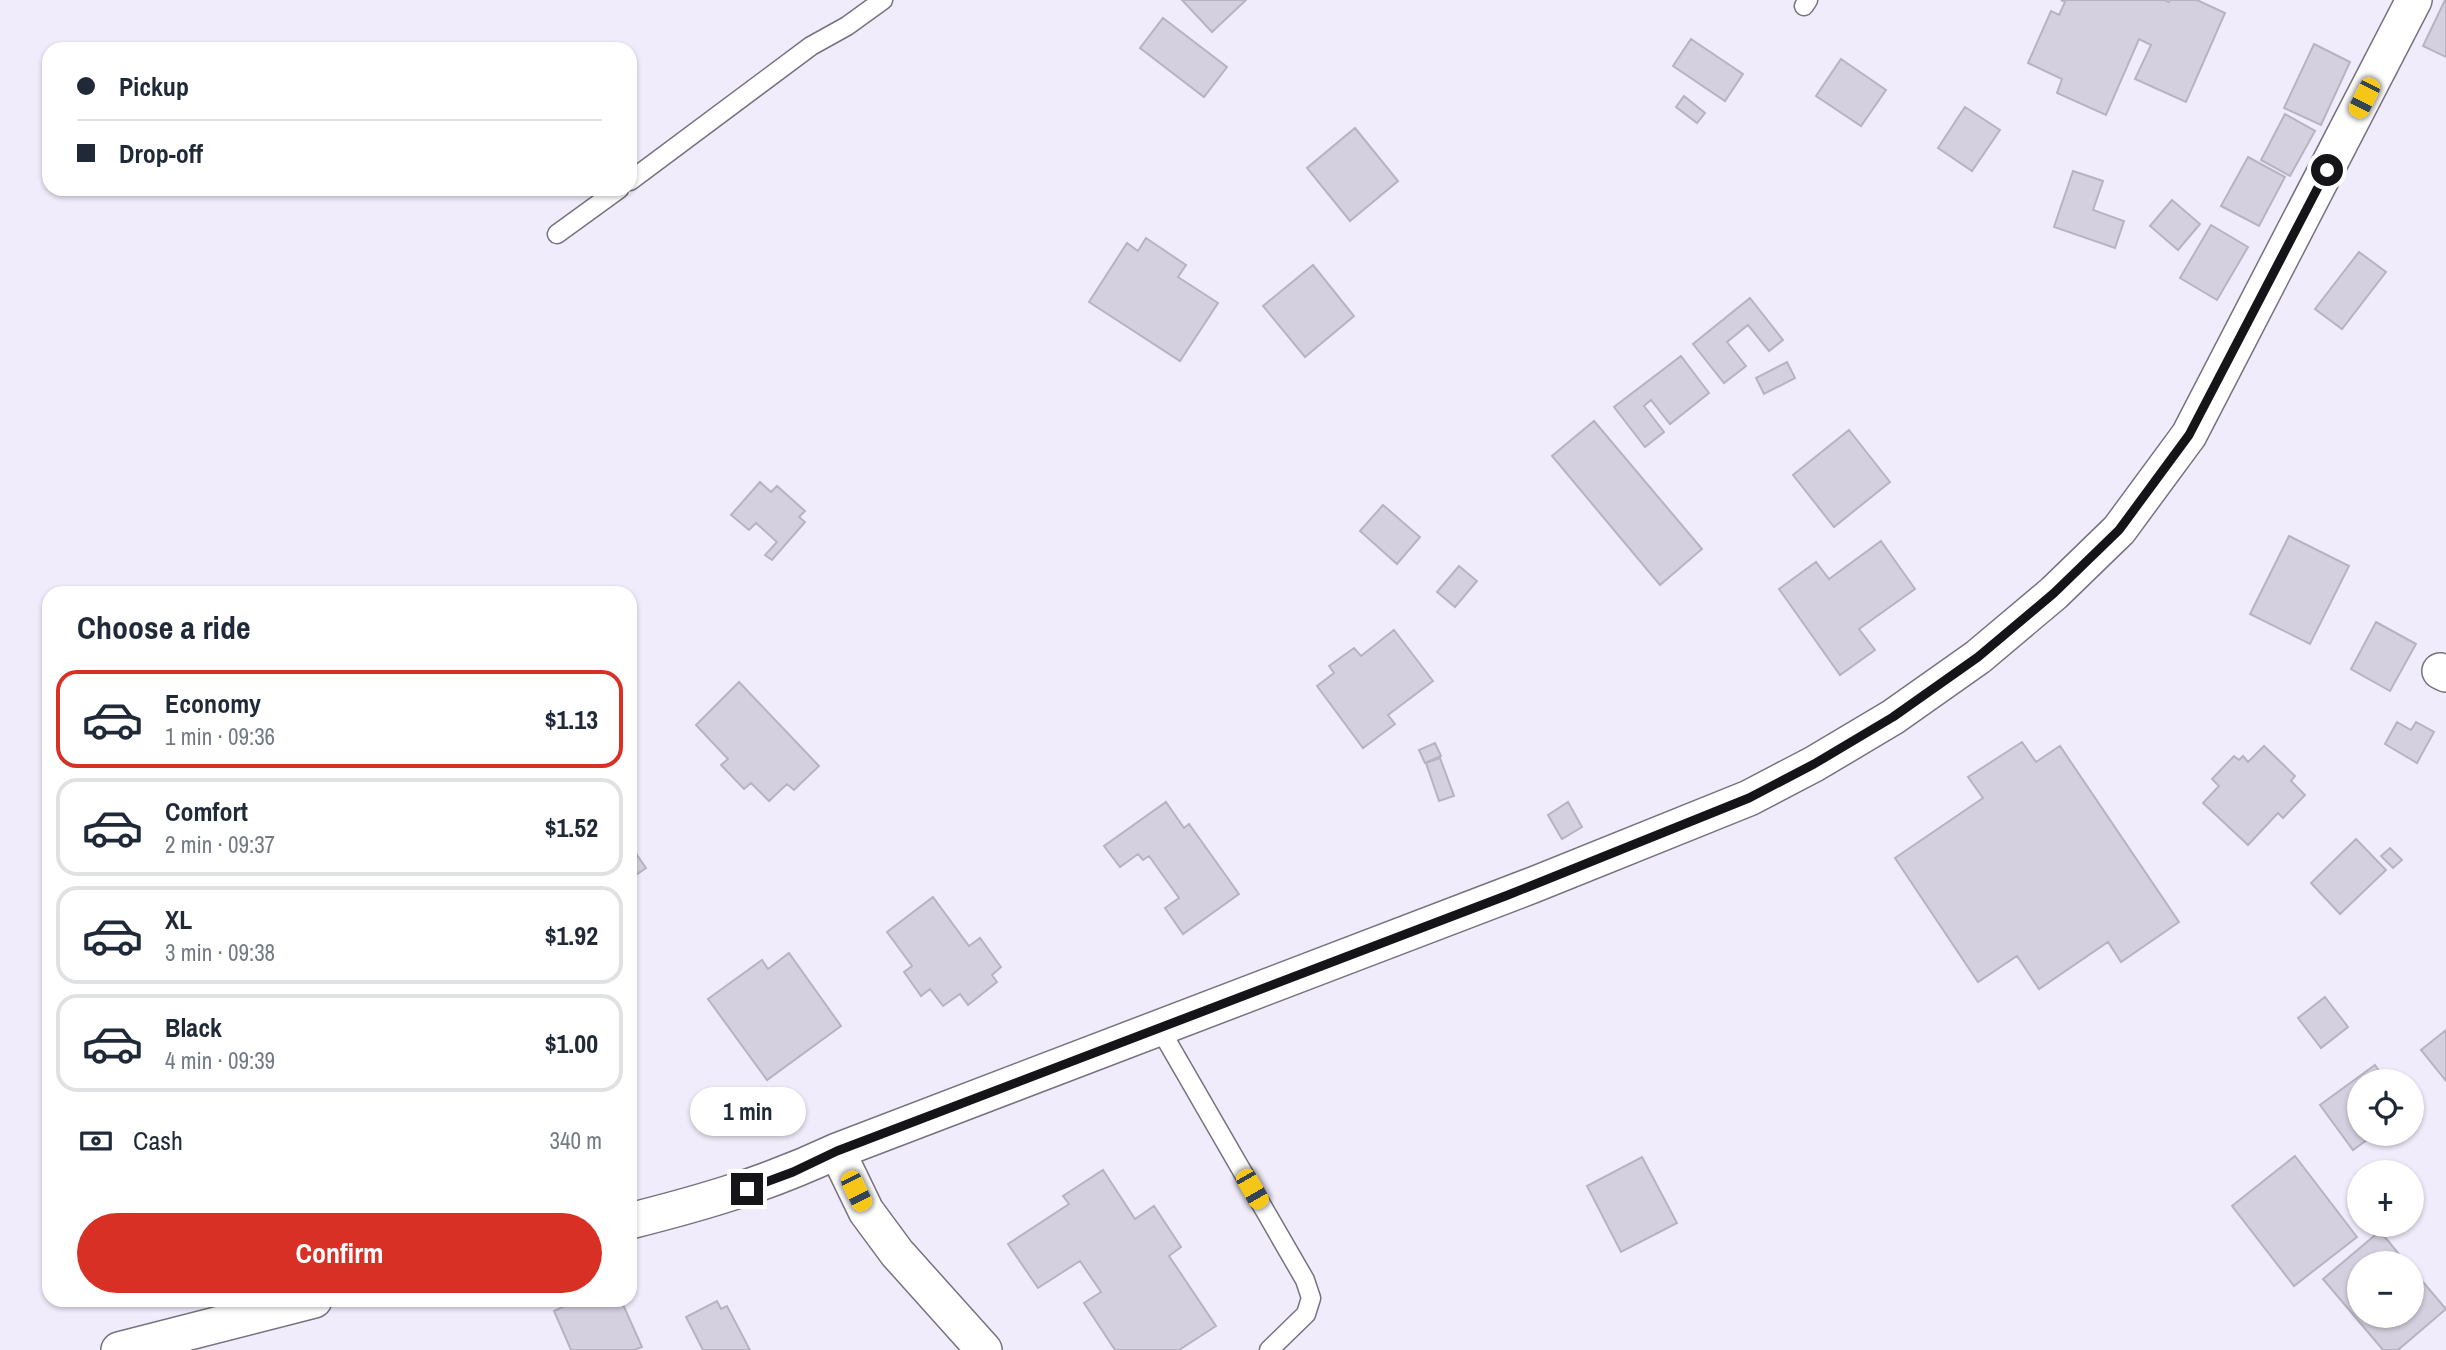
<!DOCTYPE html>
<meta charset="utf-8">
<style>
:root{--surface:#fff;--page:#f6f6f7;--text:#1f2937;--muted:#747a83;--line:#e0e1e3;--accent:#d93025}
body{margin:0;font-family:"Archivo Narrow",sans-serif;background:var(--page);color:var(--text);height:100vh;display:flex;flex-direction:column;font-size:26px;white-space:nowrap}
*{box-sizing:border-box;margin:0}
p{font-size:23px;color:var(--muted)}
.icon{flex:none;width:38px;height:38px;fill:none;stroke:currentColor;stroke-width:2;stroke-linecap:round;stroke-linejoin:round}
.map{position:relative;flex:1;overflow:hidden}
.details{position:absolute;left:42px;top:586px;width:595px;height:721px;display:flex;flex-direction:column;background:var(--surface);border-radius:21px;box-shadow:0 2px 5px #0004}
.details>*{flex:none}
.banner{position:absolute;left:42px;top:42px;width:595px;height:154px;border-radius:21px;box-shadow:0 2px 5px #0004;display:grid;align-content:center;height:154px;padding:0 35px;background:var(--surface)}
.buttons{position:absolute;left:2347px;top:1069px;display:grid;gap:14px}
.buttons a{display:grid;place-items:center;width:77px;height:77px;border-radius:50%;background:var(--surface);box-shadow:0 2px 5px #0004;font-size:35px}
.end{position:absolute;width:32px;height:32px;margin:-16px;border:9px solid #151419;background:#fff;box-shadow:0 0 0 4px #fff}
.from{border-radius:50%}
.bubble{position:absolute;height:49px;border-radius:24px;background:var(--surface);box-shadow:0 2px 5px #0004;font-size:23px;font-weight:800;line-height:49px;text-align:center}
.car{position:absolute;width:21px;height:42px;margin:-21px -10px;border-radius:9px;box-shadow:0 0 5px 2px #0007;background:linear-gradient(#f5c518 24%,#345 0 40%,#f5c518 0 76%,#345 0 86%,#f5c518 0)}
.banner b{display:flex;align-items:center;gap:24px;height:66px;font-size:26px}
.banner b+b{border-top:2px solid var(--line)}
.banner i{width:18px;height:18px;background:var(--text)}
ul{padding:0;list-style:none}
li{display:flex;align-items:center;gap:21px;height:98px;margin:0 14px 10px;padding:0 21px;border:4px solid var(--line);border-radius:21px}
li div{flex:1}
li b{display:block;font-size:26px}
li em{font-style:normal;font-weight:800}
li.active{border-color:var(--accent)}
li>.icon{width:63px;height:63px;stroke-width:1.5}
h2{padding:0 35px;font-size:32px;line-height:84px}
.pay{display:flex;align-items:center;gap:18px;height:77px;padding:0 35px;font-size:26px}
.pay p{margin-inline-start:auto}
.action{display:flex;gap:14px;margin-top:auto;padding:14px 35px}
.action a{flex:1;height:80px;border-radius:42px;background:var(--accent);color:#fff;font-size:28px;font-weight:800;line-height:80px;text-align:center}
.map>svg:first-child{display:block}
</style>
<div class="map">
<svg width="2446" height="1350" viewBox="0 0 2446 1350">
<rect width="100%" height="100%" fill="#f1ecfb"/>
<path fill="#d5d0df" stroke="#b7b3c1" stroke-width="2" d="M1182,0h64l-34,32z
M2061,0h103l5,2 1,-2h27l28,13 -39,89 -51,-23 16,-34 -12,-6 -33,76 -49,-22 5,-14 -34,-16 23,-52 8,4 6,-13z
M2445,0h1v57l-23,-11z
M1163,18l64,49 -23,30 -64,-49z
M1691,39l52,35 -18,27 -52,-35z
M2314,44l36,18 -29,63 -37,-17z
M1841,59l45,31 -25,36 -45,-30z
M1684,96l21,17 -8,10 -21,-16z
M1965,107l35,23 -28,41 -34,-23z
M2285,114l30,17 -25,45 -29,-16z
M1355,128l43,53 -48,40 -43,-53z
M1355,128l43,53 -48,40 -43,-53z
M2248,157l37,20 -26,49 -38,-20z
M2073,171l30,10 -10,29 31,11 -9,27 -61,-21z
M2172,200l28,24 -22,26 -28,-24z
M2211,225l37,22 -31,53 -37,-22z
M1146,238l40,27 -8,12 40,26 -38,58 -91,-59 38,-59 11,8z
M2359,252l27,20 -44,57 -27,-20z
M1313,265l41,51 -49,41 -42,-51z
M1750,298l33,42 -14,11 -21,-26 -21,17 19,24 -22,17 -31,-39z
M1681,356l28,37 -39,31 -19,-24 -7,6 20,26 -19,15 -31,-40z
M1787,362l8,16 -31,16 -8,-16z
M1594,421l108,128 -42,36 -108,-129z
M1849,430l41,52 -56,45 -41,-52z
M760,482l11,10 6,-6 28,25 -6,6 6,5 -33,38 -7,-5 12,-13 -21,-19 -7,7 -18,-15z
M1383,505l37,32 -23,27 -37,-33z
M2289,536l60,30 -39,78 -60,-30z
M1881,541l34,48 -56,40 16,21 -35,25 -61,-86 37,-27 13,17z
M1459,566l18,15 -22,26 -18,-15z
M2376,622l40,22 -26,47 -39,-22z
M1394,630l39,51 -45,34 7,9 -32,24 -46,-62 17,-13 -5,-7 25,-18 7,8z
M739,682l80,84 -25,24 -7,-6 -18,17 -18,-18 -7,6 -23,-24 7,-6 -32,-34z
M2397,722l14,8 5,-8 18,10 -17,31 -32,-19z
M2022,742l14,20 24,-16 119,176 -58,40 -13,-20 -69,47 -22,-33 -39,26 -83,-124 88,-60 -15,-21z
M1435,743l6,13 -16,7 -6,-13z
M2264,746l31,30 -4,5 14,14 -22,23 -5,-5 -30,32 -45,-42 16,-17 -7,-7 22,-23 5,4 4,-4 5,6z
M1440,758l14,38 -15,5 -13,-38z
M1166,802l18,26 5,-4 50,70 -56,40 -18,-26 14,-10 -30,-42 -6,4 -5,-6 -18,13 -16,-21z
M1568,802l14,25 -20,12 -14,-24z
M2356,839l30,31 -46,44 -29,-31z
M630,845l16,23 -16,11z
M630,845l16,23 -16,11z
M2390,848l12,12 -9,8 -12,-12z
M933,897l36,49 11,-8 21,29 -9,8 5,7 -29,23 -8,-11 -17,12 -13,-17 -9,7 -17,-24 8,-6 -25,-34z
M789,953l52,73 -74,54 -59,-81 54,-39 6,9z
M2325,997l23,30 -27,21 -23,-30z
M2446,1030v51l-25,-31z
M2375,1065l12,17h-28v52h16l-22,16 -33,-45z
M2295,1156l62,81 -63,49 -62,-80z
M1642,1157l35,66 -56,29 -34,-66z
M1103,1170l32,49 19,-13 27,41 -12,9 47,70 -37,24h-64l-31,-47 17,-11 -21,-31 -42,27 -30,-44 61,-40 -6,-8z
M2380,1231l27,33h-48v52h53v-47l34,40 -48,41h-15l-60,-71z
M577,1300h44l21,47 -8,3h-63l-17,-39z
M717,1301l4,8 6,-3 23,44h-47l-17,-33z"/>
<g fill="none" stroke-linecap="round" stroke-linejoin="round">
<defs>
<path id="service" d="M1804,6l4,-6
M630,181l181,-135 36,-20 36,-26
M557,234l62,-45
M1160,1029l145,251 6,18 -5,16 -37,36"/>
<path id="minor" d="M2440,671l6,3
M837,1151l29,60 31,42 87,97
M630,1221c75,-19 137,-37 207,-70l696,-266 216,-87 65,-34 79,-47 85,-60 76,-64 65,-63 70,-95 225,-435
M119,1350l195,-50"/>
</defs>
<use href="#service" stroke="#76727f" stroke-width="21"/>
<use href="#minor" stroke="#76727f" stroke-width="38"/>
<use href="#service" stroke="#fff" stroke-width="18"/>
<use href="#minor" stroke="#fff" stroke-width="35"/>
</g>
<g fill="none" stroke-linecap="round" stroke-linejoin="round">
<path stroke="#151419" stroke-width="9" d="M747,1189l46,-17 44,-21 671,-256 241,-97 65,-34 79,-47 85,-60 76,-64 65,-63 70,-95 138,-265"/>
</g>
</svg>
<div class="buttons">
<a><svg class="icon" aria-label="locate" viewBox="0 0 24 24"><circle cx="12" cy="12" r="6"/><path d="M12 2v4M12 18v4M2 12h4M18 12h4"/></svg></a>
<a>+</a>
<a>−</a>
</div>
<i class="end from" style="left:2327px;top:170px"></i>
<i class="end" style="left:747px;top:1189px"></i>
<div class="bubble" style="left:690px;top:1087px;width:116px">1 min</div>
<i class="car" style="left:2364px;top:98px;rotate:207deg"></i>
<i class="car" style="left:1252px;top:1189px;rotate:150deg"></i>
<i class="car" style="left:856px;top:1191px;rotate:154deg"></i>
<div class="banner">
<b><i class="from"></i>Pickup</b>
<b><i></i>Drop-off</b>
</div>
<section class="details">
<h2>Choose a ride</h2>
<ul>
<li class="active"><svg class="icon" aria-label="car" viewBox="0 0 24 24"><path d="M5 17H2v-5l4-1 3-4h7l3 4 3 1v5h-3M9 17h6M6 11h13"/><circle cx="7" cy="17" r="2"/><circle cx="17" cy="17" r="2"/></svg><div><b>Economy</b><p>1 min · 09:36</p></div><em>$1.13</em></li>
<li><svg class="icon" aria-label="car" viewBox="0 0 24 24"><path d="M5 17H2v-5l4-1 3-4h7l3 4 3 1v5h-3M9 17h6M6 11h13"/><circle cx="7" cy="17" r="2"/><circle cx="17" cy="17" r="2"/></svg><div><b>Comfort</b><p>2 min · 09:37</p></div><em>$1.52</em></li>
<li><svg class="icon" aria-label="car" viewBox="0 0 24 24"><path d="M5 17H2v-5l4-1 3-4h7l3 4 3 1v5h-3M9 17h6M6 11h13"/><circle cx="7" cy="17" r="2"/><circle cx="17" cy="17" r="2"/></svg><div><b>XL</b><p>3 min · 09:38</p></div><em>$1.92</em></li>
<li><svg class="icon" aria-label="car" viewBox="0 0 24 24"><path d="M5 17H2v-5l4-1 3-4h7l3 4 3 1v5h-3M9 17h6M6 11h13"/><circle cx="7" cy="17" r="2"/><circle cx="17" cy="17" r="2"/></svg><div><b>Black</b><p>4 min · 09:39</p></div><em>$1.00</em></li>
</ul>
<div class="pay"><svg class="icon" aria-label="cash" viewBox="0 0 24 24"><path d="M3 7h18v10H3z"/><circle cx="12" cy="12" r="2"/></svg>Cash<p>340 m</p></div>
<div class="action"><a>Confirm</a></div>
</section>
</div>
